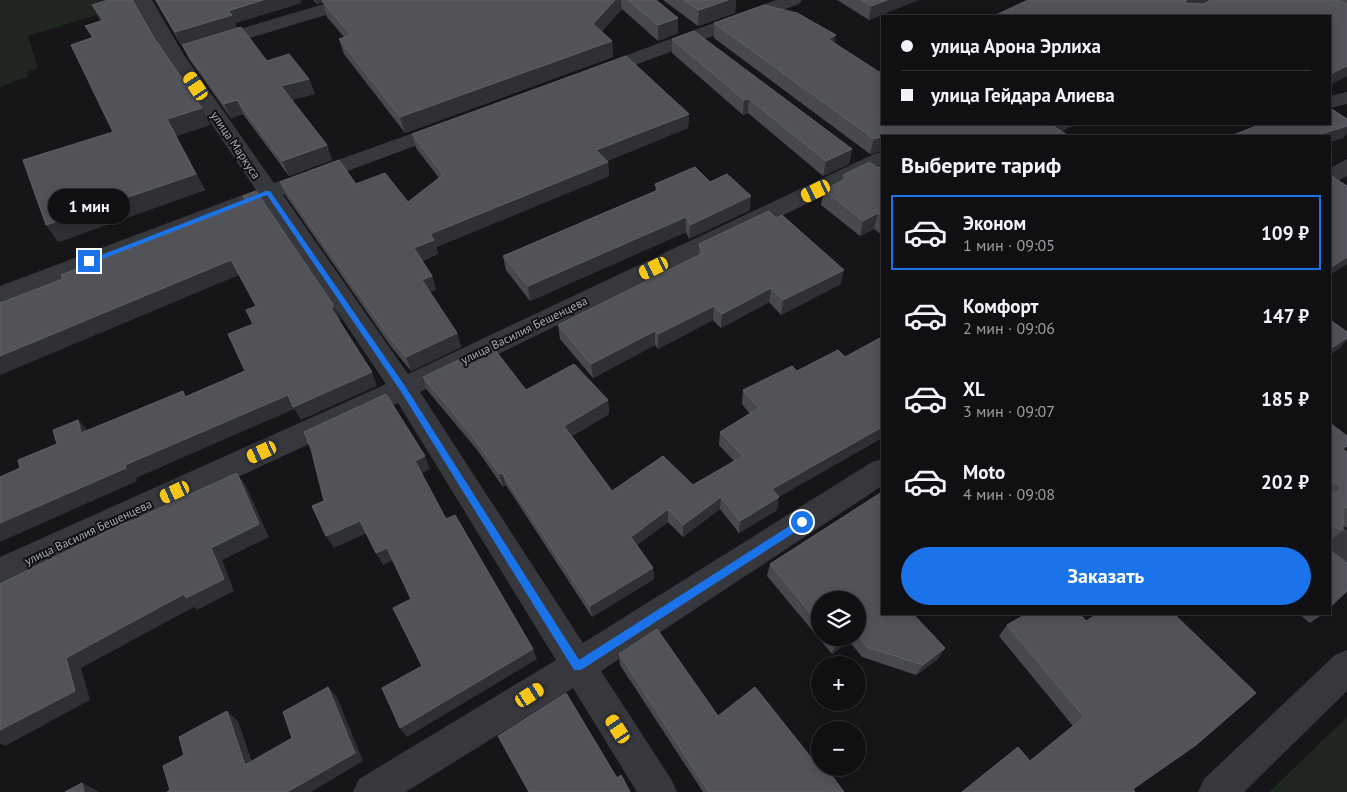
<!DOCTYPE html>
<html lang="ru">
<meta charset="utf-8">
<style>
:root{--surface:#101012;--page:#19191b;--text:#f1f3f6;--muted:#9c9d9f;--line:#303032;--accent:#1a73e8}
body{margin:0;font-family:"PT Sans",sans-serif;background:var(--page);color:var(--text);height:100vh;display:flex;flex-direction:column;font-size:19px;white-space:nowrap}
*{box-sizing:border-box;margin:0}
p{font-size:16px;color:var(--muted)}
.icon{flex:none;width:28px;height:28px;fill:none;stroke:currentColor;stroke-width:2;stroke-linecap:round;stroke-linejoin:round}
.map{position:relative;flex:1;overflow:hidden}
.details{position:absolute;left:881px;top:135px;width:450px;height:480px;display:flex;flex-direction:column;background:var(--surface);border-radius:0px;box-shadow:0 2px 12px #0003,0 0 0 1px var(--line)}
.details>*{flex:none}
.hud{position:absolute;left:881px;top:15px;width:450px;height:110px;border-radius:0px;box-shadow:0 2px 12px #0003,0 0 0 1px var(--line);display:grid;align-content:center;height:110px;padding:0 20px;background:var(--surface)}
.buttons{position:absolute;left:811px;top:591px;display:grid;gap:10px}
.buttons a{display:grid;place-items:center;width:55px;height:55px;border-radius:50%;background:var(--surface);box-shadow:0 2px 12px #0003,0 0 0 1px var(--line);font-size:25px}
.end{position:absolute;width:22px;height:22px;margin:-11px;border:6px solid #1a73e8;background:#fff;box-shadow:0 0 0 2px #fff}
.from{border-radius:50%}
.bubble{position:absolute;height:35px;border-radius:18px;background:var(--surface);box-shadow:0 2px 12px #0003,0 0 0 1px var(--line);font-size:16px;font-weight:700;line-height:35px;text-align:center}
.car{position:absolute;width:15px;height:30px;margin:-15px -8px;border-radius:6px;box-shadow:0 0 4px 1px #0007;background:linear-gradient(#f5c518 24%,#345 0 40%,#f5c518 0 76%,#345 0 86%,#f5c518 0)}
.hud b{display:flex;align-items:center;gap:18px;height:48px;font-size:19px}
.hud b+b{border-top:1px solid var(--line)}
.hud i{width:12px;height:12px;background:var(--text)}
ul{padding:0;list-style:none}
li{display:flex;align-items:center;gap:15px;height:75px;margin:0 10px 8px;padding:0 10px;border:2px solid transparent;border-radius:0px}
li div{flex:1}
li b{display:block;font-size:19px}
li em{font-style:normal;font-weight:700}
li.active{border-color:var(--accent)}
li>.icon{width:45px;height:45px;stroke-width:1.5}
h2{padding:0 20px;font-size:22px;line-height:60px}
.action{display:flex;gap:10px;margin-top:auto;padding:10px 20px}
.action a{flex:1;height:58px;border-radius:30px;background:var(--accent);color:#fff;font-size:20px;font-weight:700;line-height:58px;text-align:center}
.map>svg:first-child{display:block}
</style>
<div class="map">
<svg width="1347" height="792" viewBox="0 0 1347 792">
<rect width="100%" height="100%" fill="#161618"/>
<path fill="#1e261f" d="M0,0h123l3,6 -98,30 10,32 -12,5 3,3 -29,11z
M1347,717v75h-78z"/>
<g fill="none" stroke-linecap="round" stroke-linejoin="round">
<path fill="#37383d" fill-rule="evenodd" d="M134,0h18l32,55 90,128 167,-60 7,-2 7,2 3,4 -3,4 -172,64 125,179 466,-220 8,-2v15l-462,225 163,251 289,-181 10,-3v27l-281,185 70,108 6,13h-40l-64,-104 -167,104h-53l6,-13 197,-119 -158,-257 -398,184v-30l386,-173 -122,-181 -264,102v-19l256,-96 -91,-135z
M337,0h28l-3,4 -145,44h-14l-2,-4 2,-4z
M776,0h26l-3,4 -196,73h-14l-3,-4 3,-4z
M1347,92v12l-17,4v-12z
M1347,159v17l-17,9v-17z
M1330,521l17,9v33l-17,-9z"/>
<path fill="#37383d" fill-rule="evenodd" d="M1347,650v41l-103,101h-46l6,-13 131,-124z"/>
</g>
<path fill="#47494d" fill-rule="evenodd" d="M155,0h145l1,3 -66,20 2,5 -56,17z
M313,0h343l22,18v15l-20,8 -36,-32 -20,22 10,10 1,16 -208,76 -61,-79 -5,-15 5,-2 -17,-20 -4,-15 -6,2z
M663,0h73l-1,13 -37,13z
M837,0h81l-49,20z
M1028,0h180l-8,4h3l7,-4h137v76l-17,8z
M92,5l63,34 47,69 8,17 -34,11 29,54 -147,52 55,-110 -21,-94 -7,-12 16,-5z
M714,23l121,21 47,80h196l-17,7 -179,5v15l-12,3 -156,-116z
M672,39l180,110 -3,15 -26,12 -75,-63 -5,2 -71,-62z
M182,45l85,16 42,18 6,15 -24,6 36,45 5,15 -43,16 -46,-62 -12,4 -42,-59z
M689,114l-1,14 -81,33 1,1 1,14 -173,71 2,7 -16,7 10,15 4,14 -6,2 27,41 4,14 -50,24 -19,-23 -106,-152 -6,-14 76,2 52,18 31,-24 -23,-30 -4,-14z
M1347,119v14l-4,5 -13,4v-6l-76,-10 -4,-2h80z
M876,167l6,1v67l-8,-6 -14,7 -39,-31 3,-15 18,-9 1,-6z
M710,182l40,28 -61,29 -3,-7 -156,69 -24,-31 -3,-14 153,-65 -1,-7z
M776,218l65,66 -60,31 -12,-13 -48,26 -8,-8 -55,29 -3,-4 -62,33 -33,-39 -2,-14 141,-70v-11z
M882,337v101l-104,59 -1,13 -38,23 -19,-24 -37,28 -15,-15 -31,23 16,23 1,11 -62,38 -86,-132 -3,2 -25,-36 -51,-61 -4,-13 49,-21 54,34 82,10 1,14 -37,22 40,55 81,-6 41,-24 -15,-16 1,-13 30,-18 -8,-10 1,-14 54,-19 48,-14z
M1330,423l14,27 3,2v76l-4,-2v4l-13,11z
M882,492v122h31l32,34 -7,11 -22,16 -54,-18 -13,-16 -17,13 -65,-78 3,-12zM820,600h38v38h-38z
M1026,614l107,175 -103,-28 43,-35 -74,-90 8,-11z
M1299,614h24l-13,9z
M619,654l99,62 99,49 27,27h-141l-83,-127z"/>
<path fill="#2f3033" d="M263,0h37l1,3 -66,20 2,5 -56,17 -6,-13 53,-21z
M315,0h16l-14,4z
M615,0h6l1,9 -28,30 -1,-15z
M715,0h21l-1,13 -37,13 1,-16z
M887,0h31l-49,20 2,-14z
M1186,0h22l-29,14z
M678,18v15l-20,8v-16z
M836,35l-2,15 -6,-11z
M612,41l1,16 -208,76 -5,-16z
M1347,66v10l-17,8v-10z
M309,79l6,15 -28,7 -6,-15z
M749,99l-1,14 -5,2 1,-15z
M237,100l6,14 -12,4 -7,-14z
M202,108l8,17 -34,11 -9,-17z
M689,114l-1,14 -91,37 -1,-15z
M1050,124h28l-27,12z
M1347,126v7l-4,5 -13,4v-6h-16z
M882,136v15l-12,3 4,-15z
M327,145l5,15 -43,16 -7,-15z
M852,149l-3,15 -26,12 3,-15z
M608,162l1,14 -173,71 2,7 -20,8 -4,-14 16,-14z
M196,174l9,16 -147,52 -12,-17z
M751,196l-1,14 -61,29 1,-14z
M878,213l-4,16 -14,7 3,-15z
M686,217v15l-156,69 -2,-15z
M1347,257v7l-17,11v-7z
M231,260l8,15 -239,100v-19z
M844,270l-3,14 -60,31 2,-15z
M432,276l4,14 -9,4 -5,-14z
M771,288l-2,14 -48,26 1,-14z
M334,306l7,14 -3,2 -7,-14z
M714,306l-1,14 -55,29v-15z
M655,331v14l-62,33 -2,-14z
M457,333l4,14 -50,24 -5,-14z
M1347,338v2l-8,9 -9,6v-6z
M372,372l5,14 -76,34 -7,-11 -158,69 1,3 -137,61v-19l125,-58 163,-70z
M608,400l1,14 -43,25 -2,-13z
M78,420l12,13h-9z
M882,427v11l-112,64 2,-13z
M425,456l5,13 -10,5 -5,-13z
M237,473l9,13 23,51 -47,23 12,31 -37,19 -3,-3 -113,61 9,32 -85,46 -5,-3v-13l66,-72 118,-64 27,-46z
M502,473l4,12 -3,2 -4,-13z
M721,497l-1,12 -37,28v-12z
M779,497l-2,13 -38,23 1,-12z
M668,509v13l-36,27 -1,-12z
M360,521l7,12 -33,15 -8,-12z
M387,548l6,12 -10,5 -7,-12z
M653,568l1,11 -62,38 -2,-11z
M844,638h7l-2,3 -17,13 4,-10z
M945,648l-7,11 -22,16 7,-10z
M533,649l4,10 -130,78 -7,-9z
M328,687l9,10 26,64 -52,31h-24z
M227,711l11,10 18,52 -11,-8z
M82,783l16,8v1h-14z"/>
<path fill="#525359" stroke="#5f6168" d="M108,0h25l22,39 47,69 -35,11 29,55 -150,51 -23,-65 90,-28 -42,-87 23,-8 -9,-11 19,-6 -12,-15z
M156,0h107l-35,11 4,4 -57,17z
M326,0h289l-22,24 19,17 -212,76 -61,-78 12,-4 -29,-34z
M628,0h28l22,18 -20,7z
M684,0h44l-29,10z
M861,0h26l-16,6z
M1028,0h159h-1l-1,3 18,1 7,-4h126l11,4v62l-17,8v-58h-336z
M764,5l33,8 39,22 -8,4 51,33 3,-1v53h169h-1l19,12h-182v-1l-13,4 -160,-116z
M241,27l26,34 22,-7 20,25 -28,7 46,59 -45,16 -45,-61 -13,4 -42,-59z
M694,31l158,118 -26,12 -77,-62 -5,1 -72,-61z
M626,56l63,58 -93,36 12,12 -178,72 4,6 -20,8 18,28 -10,4 35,53 -51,24 -19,-23 -107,-152 59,-22 17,24 29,-11 23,29 35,-27 -31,-41z
M1330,108l17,11v7l-33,10h-83l30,-12h69z
M870,162l6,5 6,1v49l-4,-4 -15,8 -39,-31 23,-12 -4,-3z
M695,167l15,15 17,-8 24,22 -61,29 -4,-8 -158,69 -25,-30 155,-66 -3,-6z
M1330,175l17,11v71l-17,11z
M256,191l78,115 -3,2 41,64 -79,35 -5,-12 -163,70 1,3 -126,55v-46l20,-9 -2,-8 39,-16 -4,-14 25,-10 3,13 102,-42 2,6 60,-26 -17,-37 25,-10 -7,-14 10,-4 -25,-46 -231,96v-53l63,-24 -2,-4 185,-72 -3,-7z
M769,211l7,7 6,-3 62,55 -61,30 -12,-12 -49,26 -8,-8 -56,28 -3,-3 -64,33 -33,-39 145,-72 -4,-9z
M1330,320l17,12v6l-17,11z
M882,337v90l-110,62 7,8 -39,24 -19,-24 -38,28 -15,-16 -37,28 22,31 -63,38 -88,-133 -3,1 -25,-36 -51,-61 48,-23 1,2 20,-10 34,44 48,-26 34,36 -44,26 48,65 51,-35 30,29 50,-29 -23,-24 39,-24 -16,-18 49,-24 5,5 41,-21 7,7z
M386,394l39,62 -10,5 31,58 9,-4 78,134 -133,79 -18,-40 40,-22 -29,-58 18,-9 -24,-51 -11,5 -16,-32 -34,15 -14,-30 12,-5 -13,-52 -7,-17z
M1330,423l17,13v10l-4,3 4,3v56l-2,-1 -2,2v21l-13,-4v-29l12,-9 -12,-9z
M237,473l22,51 -48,24 13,31 -38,19 -2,-4 -118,64 9,33 -75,39v-146l126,-62 1,1z
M882,492v85l-1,1 1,2v34h31l32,34 -22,17 -56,-18 -9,-12v-35h-38v25l-50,-61z
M1330,550l17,13v28l-17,16z
M1026,614h54l6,7 11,-7h77l82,79 -60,52 -63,44 2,3h-173l56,-45 12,14 54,-44 -77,-92z
M657,629l61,87 37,-29 62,78 3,-3v6h6l18,24h-135l-90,-138z
M831,638h13l-8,6z
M328,687l27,66 -68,39h-120l3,-2 -7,-24 21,-11 -5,-18 48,-26 18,54 47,-27 -9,-26z
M566,693l51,85 4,-3 9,17h-101l-31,-56z
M82,783l2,9h-19z"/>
<path fill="#1a73e8" d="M266,191h4l135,195 174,274 220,-140h7v5l-225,145h-7l-174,-280 -133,-195 -175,68 -6,-2z"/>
<g text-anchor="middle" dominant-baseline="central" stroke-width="4" stroke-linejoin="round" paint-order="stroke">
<g font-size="12" fill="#a8adb8" stroke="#111113">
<text transform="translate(236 145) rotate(56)">улица Маркуса</text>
<text transform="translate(524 330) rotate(-26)">улица Василия Бешенцева</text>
<text transform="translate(88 532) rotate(-25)">улица Василия Бешенцева</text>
</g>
</g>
</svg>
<div class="buttons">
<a><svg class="icon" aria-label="layers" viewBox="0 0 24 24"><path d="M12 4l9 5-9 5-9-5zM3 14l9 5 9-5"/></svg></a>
<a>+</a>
<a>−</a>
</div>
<i class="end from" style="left:802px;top:522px"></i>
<i class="end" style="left:89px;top:261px"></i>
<div class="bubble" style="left:48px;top:189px;width:82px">1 мин</div>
<i class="car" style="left:196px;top:86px;rotate:326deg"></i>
<i class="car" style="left:816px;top:191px;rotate:244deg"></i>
<i class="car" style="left:654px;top:268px;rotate:244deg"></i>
<i class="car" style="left:262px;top:452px;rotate:245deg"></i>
<i class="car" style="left:175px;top:492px;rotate:245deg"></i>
<i class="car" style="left:530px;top:695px;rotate:58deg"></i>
<i class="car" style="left:618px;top:729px;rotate:327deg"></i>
<div class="hud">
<b><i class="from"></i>улица Арона Эрлиха</b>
<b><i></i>улица Гейдара Алиева</b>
</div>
<section class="details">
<h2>Выберите тариф</h2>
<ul>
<li class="active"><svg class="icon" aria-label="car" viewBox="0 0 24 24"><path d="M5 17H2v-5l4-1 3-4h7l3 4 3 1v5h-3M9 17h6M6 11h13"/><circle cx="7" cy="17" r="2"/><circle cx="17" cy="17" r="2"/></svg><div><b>Эконом</b><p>1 мин · 09:05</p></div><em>109 ₽</em></li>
<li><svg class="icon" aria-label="car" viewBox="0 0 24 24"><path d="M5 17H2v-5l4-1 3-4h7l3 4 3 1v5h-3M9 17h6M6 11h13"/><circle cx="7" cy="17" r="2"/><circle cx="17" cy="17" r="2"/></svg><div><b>Комфорт</b><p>2 мин · 09:06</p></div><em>147 ₽</em></li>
<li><svg class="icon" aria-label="car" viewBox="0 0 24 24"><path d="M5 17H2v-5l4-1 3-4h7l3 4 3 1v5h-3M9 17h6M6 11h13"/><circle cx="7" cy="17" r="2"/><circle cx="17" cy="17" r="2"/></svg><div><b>XL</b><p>3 мин · 09:07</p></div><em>185 ₽</em></li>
<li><svg class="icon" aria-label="car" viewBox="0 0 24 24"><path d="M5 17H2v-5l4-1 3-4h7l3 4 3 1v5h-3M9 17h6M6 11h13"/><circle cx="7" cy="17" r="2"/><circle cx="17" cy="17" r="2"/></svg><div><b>Moto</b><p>4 мин · 09:08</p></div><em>202 ₽</em></li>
</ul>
<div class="action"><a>Заказать</a></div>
</section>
</div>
